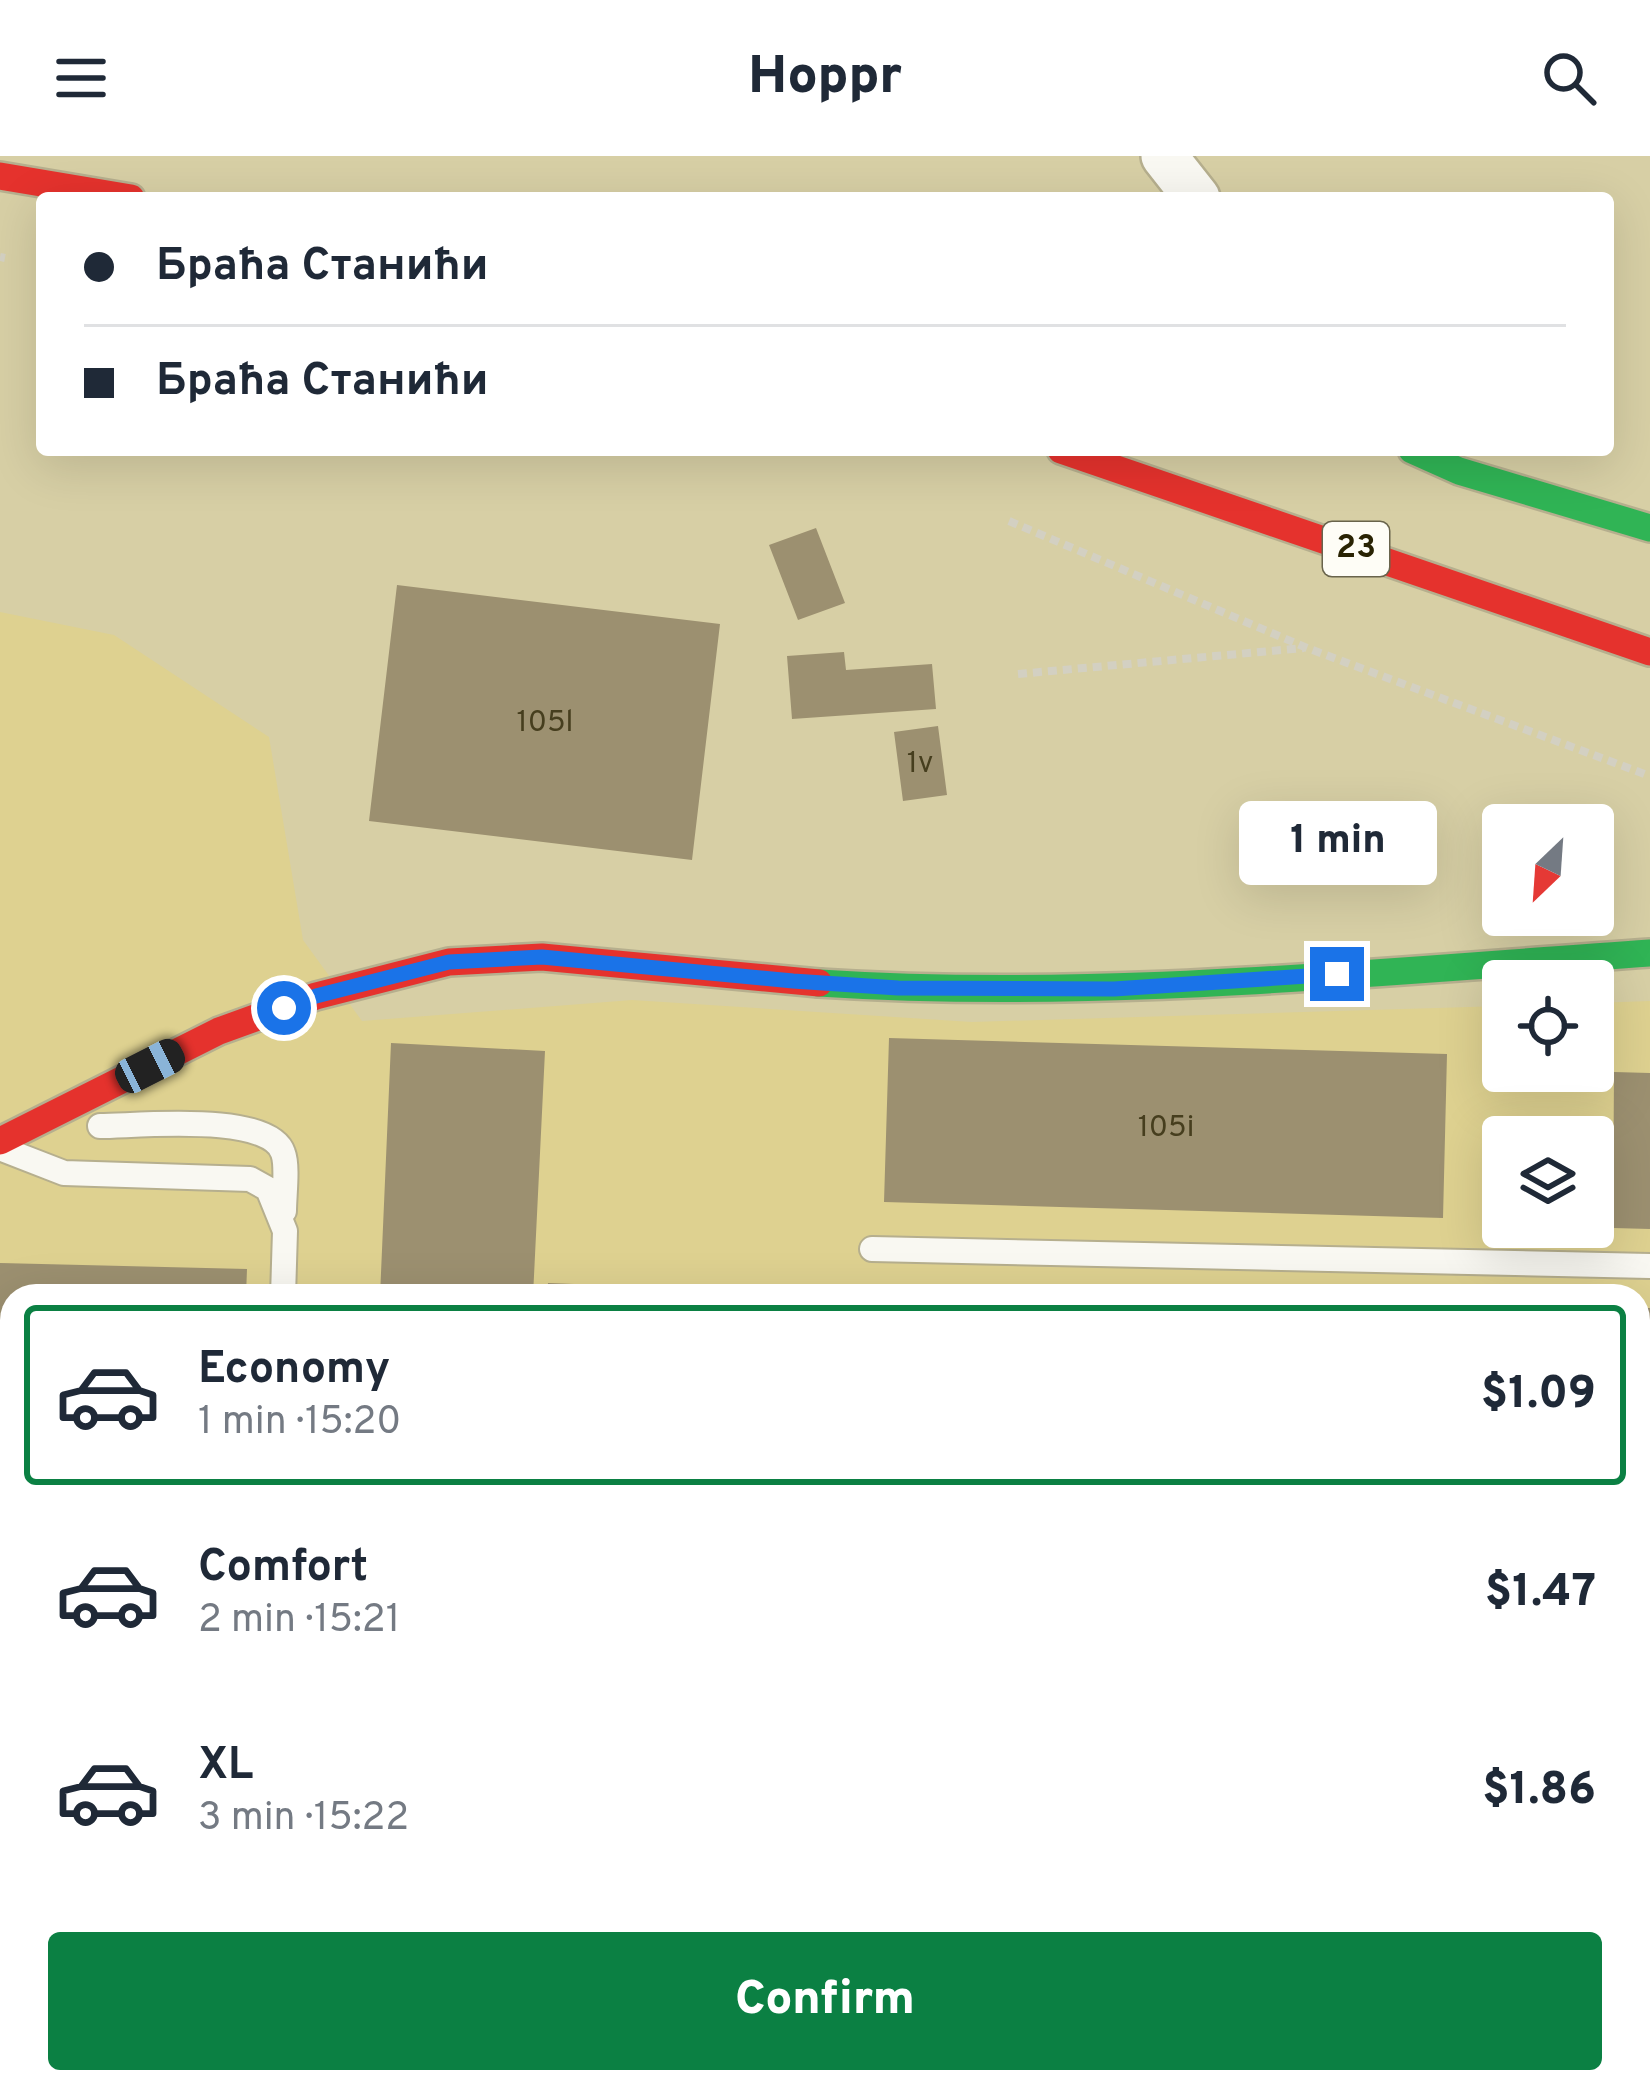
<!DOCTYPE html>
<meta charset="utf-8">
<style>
:root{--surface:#fff;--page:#f2f2f3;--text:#1f2937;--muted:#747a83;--line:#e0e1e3;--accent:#0b8043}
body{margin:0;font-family:Overpass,sans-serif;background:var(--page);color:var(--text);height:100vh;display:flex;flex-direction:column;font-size:45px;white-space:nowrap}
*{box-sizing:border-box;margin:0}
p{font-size:39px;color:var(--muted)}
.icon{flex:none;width:66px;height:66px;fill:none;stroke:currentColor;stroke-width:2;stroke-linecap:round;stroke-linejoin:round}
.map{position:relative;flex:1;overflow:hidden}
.panel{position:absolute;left:0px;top:1128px;width:1650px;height:810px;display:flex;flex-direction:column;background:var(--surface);border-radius:36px 36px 0 0;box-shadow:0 12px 48px #0002}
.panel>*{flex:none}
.top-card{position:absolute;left:36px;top:36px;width:1578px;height:264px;border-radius:12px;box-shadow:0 12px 48px #0002;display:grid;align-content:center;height:264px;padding:0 48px;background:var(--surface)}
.needle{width:78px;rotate:205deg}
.controls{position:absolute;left:1482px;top:648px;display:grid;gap:24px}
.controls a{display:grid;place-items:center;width:132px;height:132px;border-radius:12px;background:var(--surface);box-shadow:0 12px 48px #0002;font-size:60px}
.end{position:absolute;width:54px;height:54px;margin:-27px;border:15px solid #1a73e8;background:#fff;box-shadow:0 0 0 6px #fff}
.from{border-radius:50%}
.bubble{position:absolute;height:84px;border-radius:12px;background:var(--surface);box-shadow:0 12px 48px #0002;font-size:39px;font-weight:800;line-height:84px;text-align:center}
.car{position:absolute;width:36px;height:72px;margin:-36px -18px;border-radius:15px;box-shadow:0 0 9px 3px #0007;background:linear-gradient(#222 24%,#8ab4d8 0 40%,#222 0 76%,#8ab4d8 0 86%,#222 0)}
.top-card b{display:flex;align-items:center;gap:42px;height:114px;font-size:45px}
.top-card b+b{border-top:3px solid var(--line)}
.top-card i{width:30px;height:30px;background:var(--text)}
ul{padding:21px 0 0;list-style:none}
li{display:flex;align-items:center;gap:36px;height:180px;margin:0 24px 18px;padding:0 24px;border:6px solid transparent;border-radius:12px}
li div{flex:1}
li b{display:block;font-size:45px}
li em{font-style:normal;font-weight:800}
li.selected{border-color:var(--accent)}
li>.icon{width:108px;height:108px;stroke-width:1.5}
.primary-button{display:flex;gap:24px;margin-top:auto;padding:24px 48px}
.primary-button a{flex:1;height:138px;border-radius:12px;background:var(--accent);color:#fff;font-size:48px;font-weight:800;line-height:138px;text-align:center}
header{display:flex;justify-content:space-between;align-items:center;height:156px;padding:0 48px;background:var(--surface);font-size:54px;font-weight:800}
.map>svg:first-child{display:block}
</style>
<header><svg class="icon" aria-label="menu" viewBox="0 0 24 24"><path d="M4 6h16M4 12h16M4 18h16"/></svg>Hoppr<svg class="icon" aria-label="search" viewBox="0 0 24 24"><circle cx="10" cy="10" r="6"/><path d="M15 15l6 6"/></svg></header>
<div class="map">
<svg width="1650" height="1938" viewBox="0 0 1650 1938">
<rect width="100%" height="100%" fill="#d7cfa5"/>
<path fill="#ded190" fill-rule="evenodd" d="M0,456l114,23 155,102 34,203 59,81 270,-21 340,22 531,-16v65h90v-68l57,-2v1093h-1650zM1503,981h90v90h-90zM12,1140h1626v786h-1626z"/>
<path fill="#9c9070" d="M816,372l29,75 -47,17 -29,-75z
M397,429l323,39 -28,236 -323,-39z
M844,496l2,18 86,-6 4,45 -144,10 -5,-63z
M938,570l9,69 -44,6 -9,-69z
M889,882l558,16 -4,164 -559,-16z
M391,887l154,8 -12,245h-153z
M1614,916l36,1v156l-37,-1z
M0,1107l247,6 -1,27h-234v743l-12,-1z
M548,1127l129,5 -1,8h-129z
M818,1129l262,7v4h-262z
M1638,1152h12v229l-12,-1z
M1638,1724h12v80h-12z
M1638,1904h10l-1,34h-649v-12h640z
M375,1926h278v12h-278z
M796,1926h99v12h-99z"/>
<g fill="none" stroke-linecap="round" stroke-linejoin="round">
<defs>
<path id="lane" d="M100,970c38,0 170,-14 183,27 5,13 1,43 1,58
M2,993l62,24 186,6 18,10 17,42 -2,65
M872,1093l778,17
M1638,1416h12
M256,1938l1,-12"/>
<path id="street" d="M1164,0l33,42"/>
<path id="fast" d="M1412,294l47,21 191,57
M819,827c277,18 555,-11 831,-30"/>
<path id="jam" d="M0,20l131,22
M1061,294l589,202
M0,985l219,-110 97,-35 133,-34 93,-5 277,26"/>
</defs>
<use href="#lane" stroke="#b6af8e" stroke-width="28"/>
<use href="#street" stroke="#b6af8e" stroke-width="50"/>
<use href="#fast" stroke="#b6af8e" stroke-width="32"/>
<use href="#jam" stroke="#b6af8e" stroke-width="32"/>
<path stroke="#d3d0c2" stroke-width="8" stroke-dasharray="9 6" stroke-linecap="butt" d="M0,101l5,1
M1009,365l298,127 343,128
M1018,518l286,-26"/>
<use href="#lane" stroke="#f9f8f2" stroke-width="24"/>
<use href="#street" stroke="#f9f8f2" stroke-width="45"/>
<use href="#fast" stroke="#30b455" stroke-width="27"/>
<use href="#jam" stroke="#e5322d" stroke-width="27"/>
</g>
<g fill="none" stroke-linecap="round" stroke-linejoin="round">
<path stroke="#1a73e8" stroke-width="15" d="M284,852l32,-12 133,-34 93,-5 251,24 105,7 216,1 223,-15"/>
</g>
<g text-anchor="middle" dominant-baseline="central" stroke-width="9" stroke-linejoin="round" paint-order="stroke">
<g font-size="30" fill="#463e1e">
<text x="545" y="567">105l</text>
<text x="920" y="608">1v</text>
<text x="1166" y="972">105i</text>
</g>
<rect fill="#fefdf6" stroke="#69644c" stroke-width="3" x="1323" y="366" width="66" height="54" rx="9"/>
<g font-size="33" font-weight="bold" fill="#292303">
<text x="1356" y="393">23</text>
</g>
</g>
</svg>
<div class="controls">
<a><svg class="needle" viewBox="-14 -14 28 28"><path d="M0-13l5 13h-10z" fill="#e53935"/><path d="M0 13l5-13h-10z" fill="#747a83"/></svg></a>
<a><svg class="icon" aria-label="locate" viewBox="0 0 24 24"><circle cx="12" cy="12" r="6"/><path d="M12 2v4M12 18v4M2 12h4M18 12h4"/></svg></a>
<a><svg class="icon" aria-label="layers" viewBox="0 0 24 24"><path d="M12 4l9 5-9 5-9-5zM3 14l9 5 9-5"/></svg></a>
</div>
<i class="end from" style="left:284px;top:852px"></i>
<i class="end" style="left:1337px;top:818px"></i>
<div class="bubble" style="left:1239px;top:645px;width:198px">1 min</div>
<i class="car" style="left:150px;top:910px;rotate:63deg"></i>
<div class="top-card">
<b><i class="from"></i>Браћа Станићи</b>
<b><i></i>Браћа Станићи</b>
</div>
<section class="panel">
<ul>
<li class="selected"><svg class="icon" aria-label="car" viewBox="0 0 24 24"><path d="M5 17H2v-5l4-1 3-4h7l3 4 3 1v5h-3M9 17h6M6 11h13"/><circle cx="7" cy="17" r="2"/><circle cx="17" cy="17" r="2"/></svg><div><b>Economy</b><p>1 min · 15:20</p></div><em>$1.09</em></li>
<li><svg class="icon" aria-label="car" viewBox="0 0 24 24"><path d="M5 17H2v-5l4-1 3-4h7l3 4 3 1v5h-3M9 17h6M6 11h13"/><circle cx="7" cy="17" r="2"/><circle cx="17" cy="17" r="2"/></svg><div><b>Comfort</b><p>2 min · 15:21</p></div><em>$1.47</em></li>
<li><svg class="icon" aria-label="car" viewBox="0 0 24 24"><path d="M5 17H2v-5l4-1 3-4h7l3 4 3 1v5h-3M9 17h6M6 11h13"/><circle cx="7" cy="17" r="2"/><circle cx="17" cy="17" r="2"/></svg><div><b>XL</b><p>3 min · 15:22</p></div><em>$1.86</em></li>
</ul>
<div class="primary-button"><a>Confirm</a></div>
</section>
</div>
